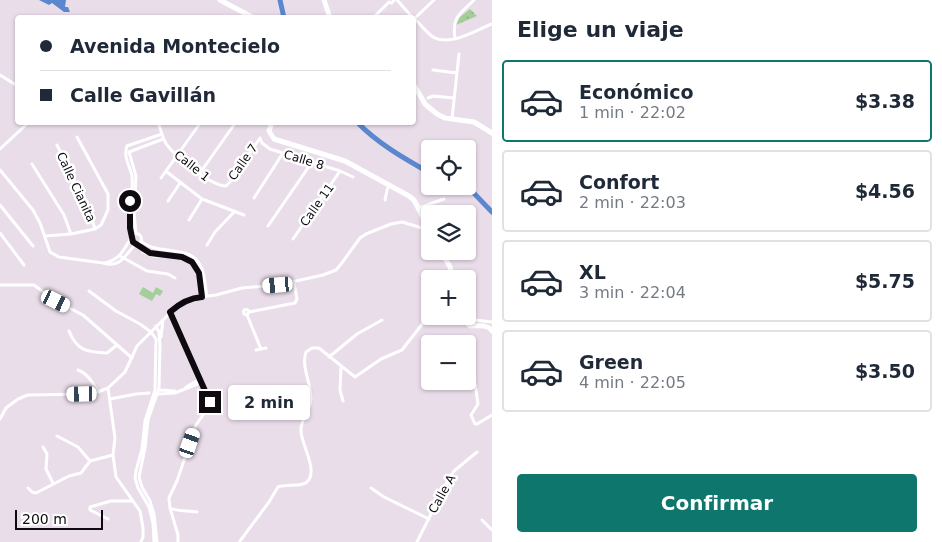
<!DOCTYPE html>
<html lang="es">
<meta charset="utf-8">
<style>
:root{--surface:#fff;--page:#f6f6f7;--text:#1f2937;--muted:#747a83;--line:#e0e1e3;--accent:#0f766e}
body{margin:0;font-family:"DejaVu Sans",sans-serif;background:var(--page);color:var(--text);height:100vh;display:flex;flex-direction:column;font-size:19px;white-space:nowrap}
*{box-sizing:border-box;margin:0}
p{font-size:16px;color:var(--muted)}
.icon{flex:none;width:28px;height:28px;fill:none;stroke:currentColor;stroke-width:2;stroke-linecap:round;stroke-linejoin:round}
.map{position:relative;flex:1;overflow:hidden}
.sheet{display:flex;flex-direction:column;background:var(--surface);width:450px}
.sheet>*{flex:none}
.banner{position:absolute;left:15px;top:15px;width:401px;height:110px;border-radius:5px;box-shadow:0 1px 4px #0004;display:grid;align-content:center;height:110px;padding:0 25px;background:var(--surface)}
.fabs{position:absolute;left:421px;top:140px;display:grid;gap:10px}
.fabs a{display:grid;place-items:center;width:55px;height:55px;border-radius:5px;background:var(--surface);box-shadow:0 1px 4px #0004;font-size:25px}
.scale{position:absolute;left:15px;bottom:12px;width:88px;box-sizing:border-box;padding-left:5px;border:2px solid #0e0a0f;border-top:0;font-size:14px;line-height:18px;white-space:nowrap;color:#0e0a0f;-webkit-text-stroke:4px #fff;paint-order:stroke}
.end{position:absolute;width:22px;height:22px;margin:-11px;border:6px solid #0e0a0f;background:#fff;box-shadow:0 0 0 2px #fff}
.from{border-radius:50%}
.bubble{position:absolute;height:35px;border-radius:5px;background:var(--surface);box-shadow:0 1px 4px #0004;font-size:16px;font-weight:800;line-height:35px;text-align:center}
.car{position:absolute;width:15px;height:30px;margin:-15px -8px;border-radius:6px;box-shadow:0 0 4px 1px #0007;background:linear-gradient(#fff 24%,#345 0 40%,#fff 0 76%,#345 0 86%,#fff 0)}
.banner b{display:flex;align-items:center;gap:18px;height:48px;font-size:19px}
.banner b+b{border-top:1px solid var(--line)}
.banner i{width:12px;height:12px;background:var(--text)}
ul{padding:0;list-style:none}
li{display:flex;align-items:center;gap:15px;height:82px;margin:0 10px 8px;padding:0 15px;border:2px solid var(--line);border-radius:5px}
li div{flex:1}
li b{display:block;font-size:19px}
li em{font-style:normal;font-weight:800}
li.active{border-color:var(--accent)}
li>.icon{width:45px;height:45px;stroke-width:1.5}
h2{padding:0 25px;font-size:22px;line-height:60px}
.action{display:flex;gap:10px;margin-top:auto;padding:10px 25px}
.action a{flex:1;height:58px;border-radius:5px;background:var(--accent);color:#fff;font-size:20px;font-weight:800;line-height:58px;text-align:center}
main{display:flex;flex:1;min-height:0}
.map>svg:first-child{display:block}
</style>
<main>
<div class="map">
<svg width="492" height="542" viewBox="0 0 492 542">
<defs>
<pattern id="green-dots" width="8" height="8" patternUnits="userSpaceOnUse" patternTransform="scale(1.25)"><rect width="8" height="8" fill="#a4ce9a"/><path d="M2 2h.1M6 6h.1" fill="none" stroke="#8cb084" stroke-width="1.8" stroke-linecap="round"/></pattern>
<pattern id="water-ripples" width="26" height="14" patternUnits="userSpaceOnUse" patternTransform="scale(1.25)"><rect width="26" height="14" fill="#5b87cf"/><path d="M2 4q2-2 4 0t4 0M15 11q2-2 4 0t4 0" fill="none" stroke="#4a6da6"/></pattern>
</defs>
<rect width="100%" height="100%" fill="#e9ddea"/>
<path fill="url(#green-dots)" d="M470,9l7,7 -21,9 4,-8z"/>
<path fill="#a4ce9a" d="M143,287l10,6 3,-6 7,4 -3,5 -4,-2 -4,7 -13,-7z"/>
<path fill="url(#water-ripples)" d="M39,0h27l-1,7h3l2,5h-6l-12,-9 -3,2z"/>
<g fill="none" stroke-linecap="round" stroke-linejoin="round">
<path stroke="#5b87cf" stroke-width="5" d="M280,0l4,18
M357,122c20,21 48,37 73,51
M467,186l25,26"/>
<path stroke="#fff" stroke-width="3" d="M397,0l16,18
M373,18l16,-16 3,1 2,-3
M414,18c6,6 12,14 19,19 18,10 43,-7 59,-13
M414,19l20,-19
M455,39c-3,-23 4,-24 19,-39
M433,70l24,3
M0,75l16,10
M428,98l5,-2 21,2
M452,119l7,-65
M158,122c3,8 4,16 9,23 9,12 44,41 59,41l4,-4 30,-44 2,5 8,6 70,22 13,6
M57,145l33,68 5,16
M0,149l29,-27
M32,164l32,51 7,19
M0,170l33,40 7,13 10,29 9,5 44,6
M167,172l35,27 42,16
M200,173l36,-51
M161,178l40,-56
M254,198l29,-45
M385,200l2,-10 2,-5
M168,201l12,-18
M0,205l33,41
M418,208l26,-9
M189,220l13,-21
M268,226l44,-64
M0,233l24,32
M136,233l-2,-20 2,-37 -7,-24 34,-13
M130.5 239a5.5 5.5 0 1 1 11 0a5.5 5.5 0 1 1-11 0Z
M132,235c-6,-20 2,-39 0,-59 -2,-10 -9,-19 -5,-30l35,-12
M45,236l26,-2 24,-5 6,-4 7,-15v-16l-31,-57
M131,238c-8,13 -12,23 -28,25 18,6 22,-9 33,-19
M293,239l47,-68
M141,241c18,16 51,1 61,28 3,8 3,18 5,27
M137,244c14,21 53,0 62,29 2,7 2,16 3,24
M207,245l8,-13 20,-21
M143,252l10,4h18
M120,256l27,15 21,3 7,4
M0,285h34l22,16 27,14 49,43
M89,291l27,20 24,13 11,8 5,7 -1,51 -10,31 -3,28 -6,22 -1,7 3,10 11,19 4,16 1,19
M243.5 312a2.5 2.5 0 1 1 5 0a2.5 2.5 0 1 1-5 0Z
M170,312l40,90 -2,6 -12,17 -19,56 -8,17 1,10 8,27v7
M249,312l46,-9 2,-4 -3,-17
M247,315l14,34
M466,321l9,-1 17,2
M156,326l3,6 1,14 -1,42 -11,32 -3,28 -6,29 3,10 8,14 4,13 3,28
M69,331c8,20 18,21 38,22l10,-8
M161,337l2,-17
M256,350l10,-2
M329,357l28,-23 25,-14
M341,368l-1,22 3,11
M78,370c9,3 16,14 20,22
M475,384l3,20 -7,11 4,9h2l15,-9
M186,387l14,-8
M108,388l7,50 -2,17 3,22 24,34 3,17v9l-2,5
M159,390l16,1
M158,394l17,-1 27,-11
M110,399l26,-5 13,-1
M0,419l6,-11 12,-9 10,-4 55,-1 15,-2 10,-4 17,-16 12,-26 42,-42 13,-6 24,-3 26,-7 36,-3 45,-10 13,-5 5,-6 19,-26 6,-4 25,-10 11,-2 27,8
M57,436l21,11 12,14
M43,447l4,7 -1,15 7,14
M28,488l4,4 4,1 33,-17 12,-3 9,-12 23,-6
M371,488l13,9 45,22
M170,508c8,4 18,2 27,4
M108,519l-18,-9v-3l21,-6h21
M482,520l10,10
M240,541l29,-39 9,-15c8,-3 25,0 29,-5 12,-11 -6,-38 -6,-51 -1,-12 10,-20 10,-33 0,-15 -10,-31 -5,-46l6,-4h7l36,29 26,-18 21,-9 28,-36
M417,542l31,-62 6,-9 23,-19"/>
<path stroke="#fff" stroke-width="5" d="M220,0l34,18
M324,0l6,18
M414,85l11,19 12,10 8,4 29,4 18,11
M272,122l-3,9 5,8 71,22 64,35 5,4 16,31
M441,251l9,16 3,12
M464,316l1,5 5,5c7,0 18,-2 22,5"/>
</g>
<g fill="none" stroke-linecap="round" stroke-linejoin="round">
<path stroke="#0e0a0f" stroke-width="6" d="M130,201v27l3,14 17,11 32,4 10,5 7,11 3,24c-13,1 -22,6 -32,15l40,90"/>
</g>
<g text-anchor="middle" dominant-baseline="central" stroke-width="5" stroke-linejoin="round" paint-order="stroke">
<g font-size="12" fill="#0e0a0f" stroke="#fff">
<text transform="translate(304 160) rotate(17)">Calle 8</text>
<text transform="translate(243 162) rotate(-55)">Calle 7</text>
<text transform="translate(192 166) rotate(38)">Calle 1</text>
<text transform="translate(76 187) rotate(65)">Calle Cianita</text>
<text transform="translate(317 205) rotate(-55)">Calle 11</text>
<text transform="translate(442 494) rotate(-61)">Calle A</text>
</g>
</g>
</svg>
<div class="fabs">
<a><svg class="icon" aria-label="locate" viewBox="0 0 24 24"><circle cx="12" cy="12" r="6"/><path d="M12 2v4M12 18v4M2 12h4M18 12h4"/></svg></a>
<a><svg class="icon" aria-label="layers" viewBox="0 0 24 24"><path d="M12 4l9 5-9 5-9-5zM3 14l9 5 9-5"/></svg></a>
<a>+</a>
<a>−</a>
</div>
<div class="scale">200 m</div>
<i class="end from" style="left:130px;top:201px"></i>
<i class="end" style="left:210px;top:402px"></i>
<div class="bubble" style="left:228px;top:385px;width:82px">2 min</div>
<i class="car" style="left:278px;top:285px;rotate:265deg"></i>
<i class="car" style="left:56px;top:301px;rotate:116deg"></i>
<i class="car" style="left:82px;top:394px;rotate:269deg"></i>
<i class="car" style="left:190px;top:443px;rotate:19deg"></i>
<div class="banner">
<b><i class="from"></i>Avenida Montecielo</b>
<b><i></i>Calle Gavillán</b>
</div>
</div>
<section class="sheet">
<h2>Elige un viaje</h2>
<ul>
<li class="active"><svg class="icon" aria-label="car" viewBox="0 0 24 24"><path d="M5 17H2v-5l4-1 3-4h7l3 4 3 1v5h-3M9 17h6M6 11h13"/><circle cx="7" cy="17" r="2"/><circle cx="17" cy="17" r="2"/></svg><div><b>Económico</b><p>1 min · 22:02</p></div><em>$3.38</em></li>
<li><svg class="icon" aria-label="car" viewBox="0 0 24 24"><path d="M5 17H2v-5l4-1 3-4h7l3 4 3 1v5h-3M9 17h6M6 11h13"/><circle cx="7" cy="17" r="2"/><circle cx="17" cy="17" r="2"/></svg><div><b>Confort</b><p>2 min · 22:03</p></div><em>$4.56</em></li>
<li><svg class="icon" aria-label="car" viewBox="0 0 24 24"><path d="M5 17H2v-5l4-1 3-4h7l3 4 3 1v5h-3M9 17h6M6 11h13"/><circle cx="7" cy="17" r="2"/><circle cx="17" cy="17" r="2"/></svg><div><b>XL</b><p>3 min · 22:04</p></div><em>$5.75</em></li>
<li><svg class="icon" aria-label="car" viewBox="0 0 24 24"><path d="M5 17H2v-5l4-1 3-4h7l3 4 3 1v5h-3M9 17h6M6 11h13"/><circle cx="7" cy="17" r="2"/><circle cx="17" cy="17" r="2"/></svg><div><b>Green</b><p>4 min · 22:05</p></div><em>$3.50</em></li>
</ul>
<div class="action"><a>Confirmar</a></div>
</section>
</main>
